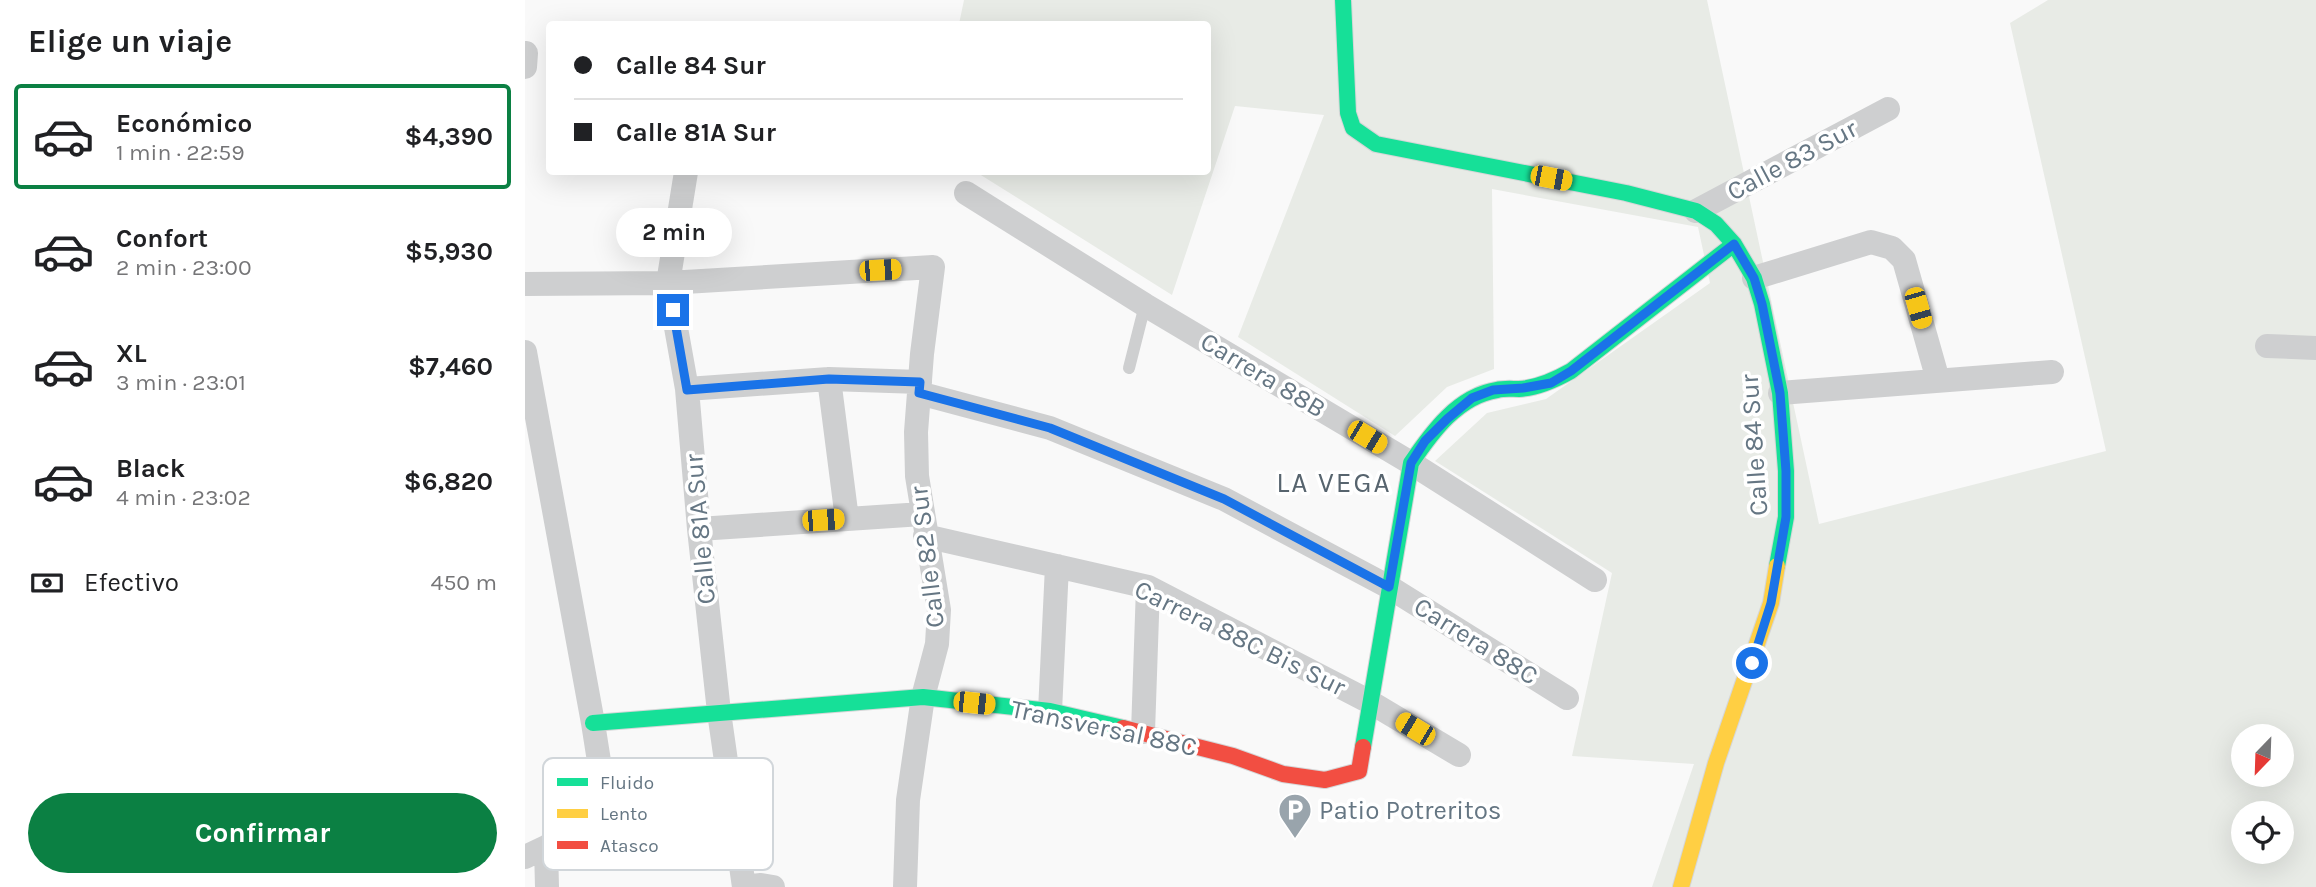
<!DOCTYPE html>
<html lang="es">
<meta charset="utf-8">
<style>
:root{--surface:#fff;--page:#f6f6f6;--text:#202124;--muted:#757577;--line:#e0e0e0;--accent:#0b8043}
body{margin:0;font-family:Karla,sans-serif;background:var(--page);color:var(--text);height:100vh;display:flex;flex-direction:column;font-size:26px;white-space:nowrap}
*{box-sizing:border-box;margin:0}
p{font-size:23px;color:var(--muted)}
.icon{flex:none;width:38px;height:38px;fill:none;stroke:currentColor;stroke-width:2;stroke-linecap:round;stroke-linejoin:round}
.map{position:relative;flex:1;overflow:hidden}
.sheet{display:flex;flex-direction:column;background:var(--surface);width:525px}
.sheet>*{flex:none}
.banner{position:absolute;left:21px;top:21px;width:665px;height:154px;border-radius:7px;box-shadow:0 7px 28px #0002;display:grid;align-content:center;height:154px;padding:0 28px;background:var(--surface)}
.needle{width:46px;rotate:203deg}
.buttons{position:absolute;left:1706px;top:724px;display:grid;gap:14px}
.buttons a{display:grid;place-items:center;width:63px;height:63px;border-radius:50%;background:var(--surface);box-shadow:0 7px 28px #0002;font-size:35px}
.end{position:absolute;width:32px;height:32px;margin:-16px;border:9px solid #1a73e8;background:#fff;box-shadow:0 0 0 4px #fff}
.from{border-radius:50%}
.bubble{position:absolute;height:49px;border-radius:24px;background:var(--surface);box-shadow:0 7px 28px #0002;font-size:23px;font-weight:700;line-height:49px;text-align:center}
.car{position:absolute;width:21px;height:42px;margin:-21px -10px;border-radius:9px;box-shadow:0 0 5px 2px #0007;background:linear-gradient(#f5c518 24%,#345 0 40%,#f5c518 0 76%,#345 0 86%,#f5c518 0)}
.banner b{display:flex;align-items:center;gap:24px;height:66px;font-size:26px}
.banner b+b{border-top:2px solid var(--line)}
.banner i{width:18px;height:18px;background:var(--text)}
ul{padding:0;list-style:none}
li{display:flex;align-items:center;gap:21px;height:105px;margin:0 14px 10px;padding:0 14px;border:4px solid transparent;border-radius:7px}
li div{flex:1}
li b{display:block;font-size:26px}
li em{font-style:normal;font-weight:700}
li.on{border-color:var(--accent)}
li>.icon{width:63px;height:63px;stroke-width:1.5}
h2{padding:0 28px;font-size:32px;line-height:84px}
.pay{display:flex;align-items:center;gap:18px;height:77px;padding:0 28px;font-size:26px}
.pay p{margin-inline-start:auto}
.primary-button{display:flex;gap:14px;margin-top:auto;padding:14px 28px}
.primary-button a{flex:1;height:80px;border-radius:42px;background:var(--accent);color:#fff;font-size:28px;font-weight:700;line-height:80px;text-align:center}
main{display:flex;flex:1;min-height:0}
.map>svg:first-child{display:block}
</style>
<main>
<section class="sheet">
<h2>Elige un viaje</h2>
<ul>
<li class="on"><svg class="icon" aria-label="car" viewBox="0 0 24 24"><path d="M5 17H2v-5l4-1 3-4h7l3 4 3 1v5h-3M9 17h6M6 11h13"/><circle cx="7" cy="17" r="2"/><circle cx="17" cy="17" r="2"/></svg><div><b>Económico</b><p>1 min · 22:59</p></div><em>$4,390</em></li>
<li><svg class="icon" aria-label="car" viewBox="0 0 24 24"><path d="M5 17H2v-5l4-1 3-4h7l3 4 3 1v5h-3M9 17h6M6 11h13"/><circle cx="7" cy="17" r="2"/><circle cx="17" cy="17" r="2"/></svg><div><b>Confort</b><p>2 min · 23:00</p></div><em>$5,930</em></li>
<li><svg class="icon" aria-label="car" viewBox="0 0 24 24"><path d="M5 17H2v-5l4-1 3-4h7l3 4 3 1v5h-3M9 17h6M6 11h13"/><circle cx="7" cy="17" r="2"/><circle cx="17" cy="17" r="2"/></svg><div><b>XL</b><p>3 min · 23:01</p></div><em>$7,460</em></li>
<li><svg class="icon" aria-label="car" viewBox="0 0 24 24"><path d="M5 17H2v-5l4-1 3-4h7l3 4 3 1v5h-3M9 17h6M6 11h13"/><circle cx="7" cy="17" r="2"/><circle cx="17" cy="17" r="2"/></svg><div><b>Black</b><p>4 min · 23:02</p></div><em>$6,820</em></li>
</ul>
<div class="pay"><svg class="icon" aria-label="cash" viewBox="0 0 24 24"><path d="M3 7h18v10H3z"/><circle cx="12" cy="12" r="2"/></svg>Efectivo<p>450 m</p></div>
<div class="primary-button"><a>Confirmar</a></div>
</section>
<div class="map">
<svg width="1791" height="887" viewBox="0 0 1791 887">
<rect width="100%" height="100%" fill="#f9f9f9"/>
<path fill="#e8ebe6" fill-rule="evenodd" d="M439,0h743l112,524 287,-73 -96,-428 38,-23h268v887h-664l42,-123 -122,-8 40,-183 -177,-112 52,-48 59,-14 164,-116 -12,-56 -206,-38 2,180 -47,18 -52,49 -157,-99 86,-222 -89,-9 -63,189 -196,-123h231v-148h-248zM1718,737h39v38h-39zM1718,814h39v38h-39z"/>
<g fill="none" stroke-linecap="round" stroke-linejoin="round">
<defs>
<path id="fast" d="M818,0l5,113 5,15 23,16 250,49 70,18 20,13 18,20 20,34 8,26 18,89 6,78v46l-9,49
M68,723l330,-26 127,14 73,17
M838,747l48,-284c21,-31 47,-67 86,-73 7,-2 15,-1 22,-1 19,-1 36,-9 52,-18l163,-127"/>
<path id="slow" d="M1156,887l35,-124 55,-160 6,-37"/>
<path id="jam" d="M598,728l110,28 50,18 42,6 34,-9 4,-24"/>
</defs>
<use href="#fast" stroke="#d5d6d7" stroke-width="18"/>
<use href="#slow" stroke="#d5d6d7" stroke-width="18"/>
<use href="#jam" stroke="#d5d6d7" stroke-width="18"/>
<path stroke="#cecfd0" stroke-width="12" d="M604,368l16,-63"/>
<path stroke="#cecfd0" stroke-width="24" d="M0,67l1,-14
M161,172l-18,111 19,106 12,140 20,183 25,175
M441,193l179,112 266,158 184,117
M1171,211l192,-102
M1229,278l117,-36 21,6 12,12 34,120
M0,284l143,-1 265,-16 -11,87 -6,78 1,44 22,134 -2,34 -14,53 -15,103 -3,87
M1742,346l49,2
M0,352l68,371 17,108 -64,16 -21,10
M304,379l18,140
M162,389l142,-10 91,3
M394,393l131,35 174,71 165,88 178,111
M1255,393l272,-21
M174,529l223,-15
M400,536l223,51 222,115 89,53
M525,711l7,-145
M618,732l5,-145
M21,847l1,40
M219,887l17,-2 12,2"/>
<use href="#fast" stroke="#16e098" stroke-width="16"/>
<use href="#slow" stroke="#ffcf43" stroke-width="16"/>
<use href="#jam" stroke="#f24e42" stroke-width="16"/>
</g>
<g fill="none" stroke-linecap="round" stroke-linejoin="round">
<path stroke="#1a73e8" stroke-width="9" d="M148,310l14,80 142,-11 91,3 -1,11 131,35 174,71 165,88 22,-124 14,-22 22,-22 25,-21 21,-8 30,-2 28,-5 20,-12 163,-127 20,34 8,26 18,89 6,78v46l-15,86 -19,60"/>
</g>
<defs>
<symbol id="parking-pin" viewBox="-11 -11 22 30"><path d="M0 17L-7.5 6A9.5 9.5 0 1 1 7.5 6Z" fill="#99a4ac" stroke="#fff"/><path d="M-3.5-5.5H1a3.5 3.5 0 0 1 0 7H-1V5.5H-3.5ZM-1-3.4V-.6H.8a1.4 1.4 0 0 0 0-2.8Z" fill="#fff"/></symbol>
</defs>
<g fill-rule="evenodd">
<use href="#parking-pin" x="751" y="791" width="38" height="52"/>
</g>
<g text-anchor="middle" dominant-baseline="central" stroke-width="7" stroke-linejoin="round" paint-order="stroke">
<g font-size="26" fill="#657683" stroke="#fff">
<text transform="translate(1267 160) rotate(-28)">Calle 83 Sur</text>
<text transform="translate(738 375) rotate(31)">Carrera 88B</text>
<text transform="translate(1229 445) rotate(-94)">Calle 84 Sur</text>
<text transform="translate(175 529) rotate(-95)">Calle 81A Sur</text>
<text transform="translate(402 557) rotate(-97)">Calle 82 Sur</text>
<text transform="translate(715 638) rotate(26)">Carrera 88C Bis Sur</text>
<text transform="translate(951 641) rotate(32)">Carrera 88C</text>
<text transform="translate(579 728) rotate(12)">Transversal 88C</text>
</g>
<g font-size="26" fill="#657683" stroke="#fff" text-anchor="start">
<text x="794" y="810">Patio Potreritos</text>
</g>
<g font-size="28" letter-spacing="2" fill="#57646e" stroke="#fff">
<text x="809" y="482">LA VEGA</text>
</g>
</g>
<rect x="18" y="758" width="230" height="112" rx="10" fill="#fff" stroke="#d1d6da" stroke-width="2"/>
<rect x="32" y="778" width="31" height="8" fill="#16e098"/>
<rect x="32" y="809" width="31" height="9" fill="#ffcf43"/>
<rect x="32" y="841" width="31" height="8" fill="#f24e42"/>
<g font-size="19" fill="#657683">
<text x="75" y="789">Fluido</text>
<text x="75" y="820">Lento</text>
<text x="75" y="852">Atasco</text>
</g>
</svg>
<div class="buttons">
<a><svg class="needle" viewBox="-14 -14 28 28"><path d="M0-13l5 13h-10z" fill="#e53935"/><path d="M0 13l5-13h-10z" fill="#757577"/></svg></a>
<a><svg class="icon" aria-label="locate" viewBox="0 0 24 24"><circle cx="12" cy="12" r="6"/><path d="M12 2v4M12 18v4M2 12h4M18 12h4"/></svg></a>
</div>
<i class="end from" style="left:1227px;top:663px"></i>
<i class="end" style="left:148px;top:310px"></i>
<div class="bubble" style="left:91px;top:208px;width:116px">2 min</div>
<i class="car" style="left:1026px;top:178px;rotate:101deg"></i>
<i class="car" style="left:355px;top:270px;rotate:87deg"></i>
<i class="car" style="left:1393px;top:308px;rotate:164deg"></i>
<i class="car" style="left:842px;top:437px;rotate:121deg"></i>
<i class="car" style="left:298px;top:520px;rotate:86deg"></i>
<i class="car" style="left:449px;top:703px;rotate:96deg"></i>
<i class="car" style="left:890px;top:729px;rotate:301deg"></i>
<div class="banner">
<b><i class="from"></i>Calle 84 Sur</b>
<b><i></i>Calle 81A Sur</b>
</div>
</div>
</main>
